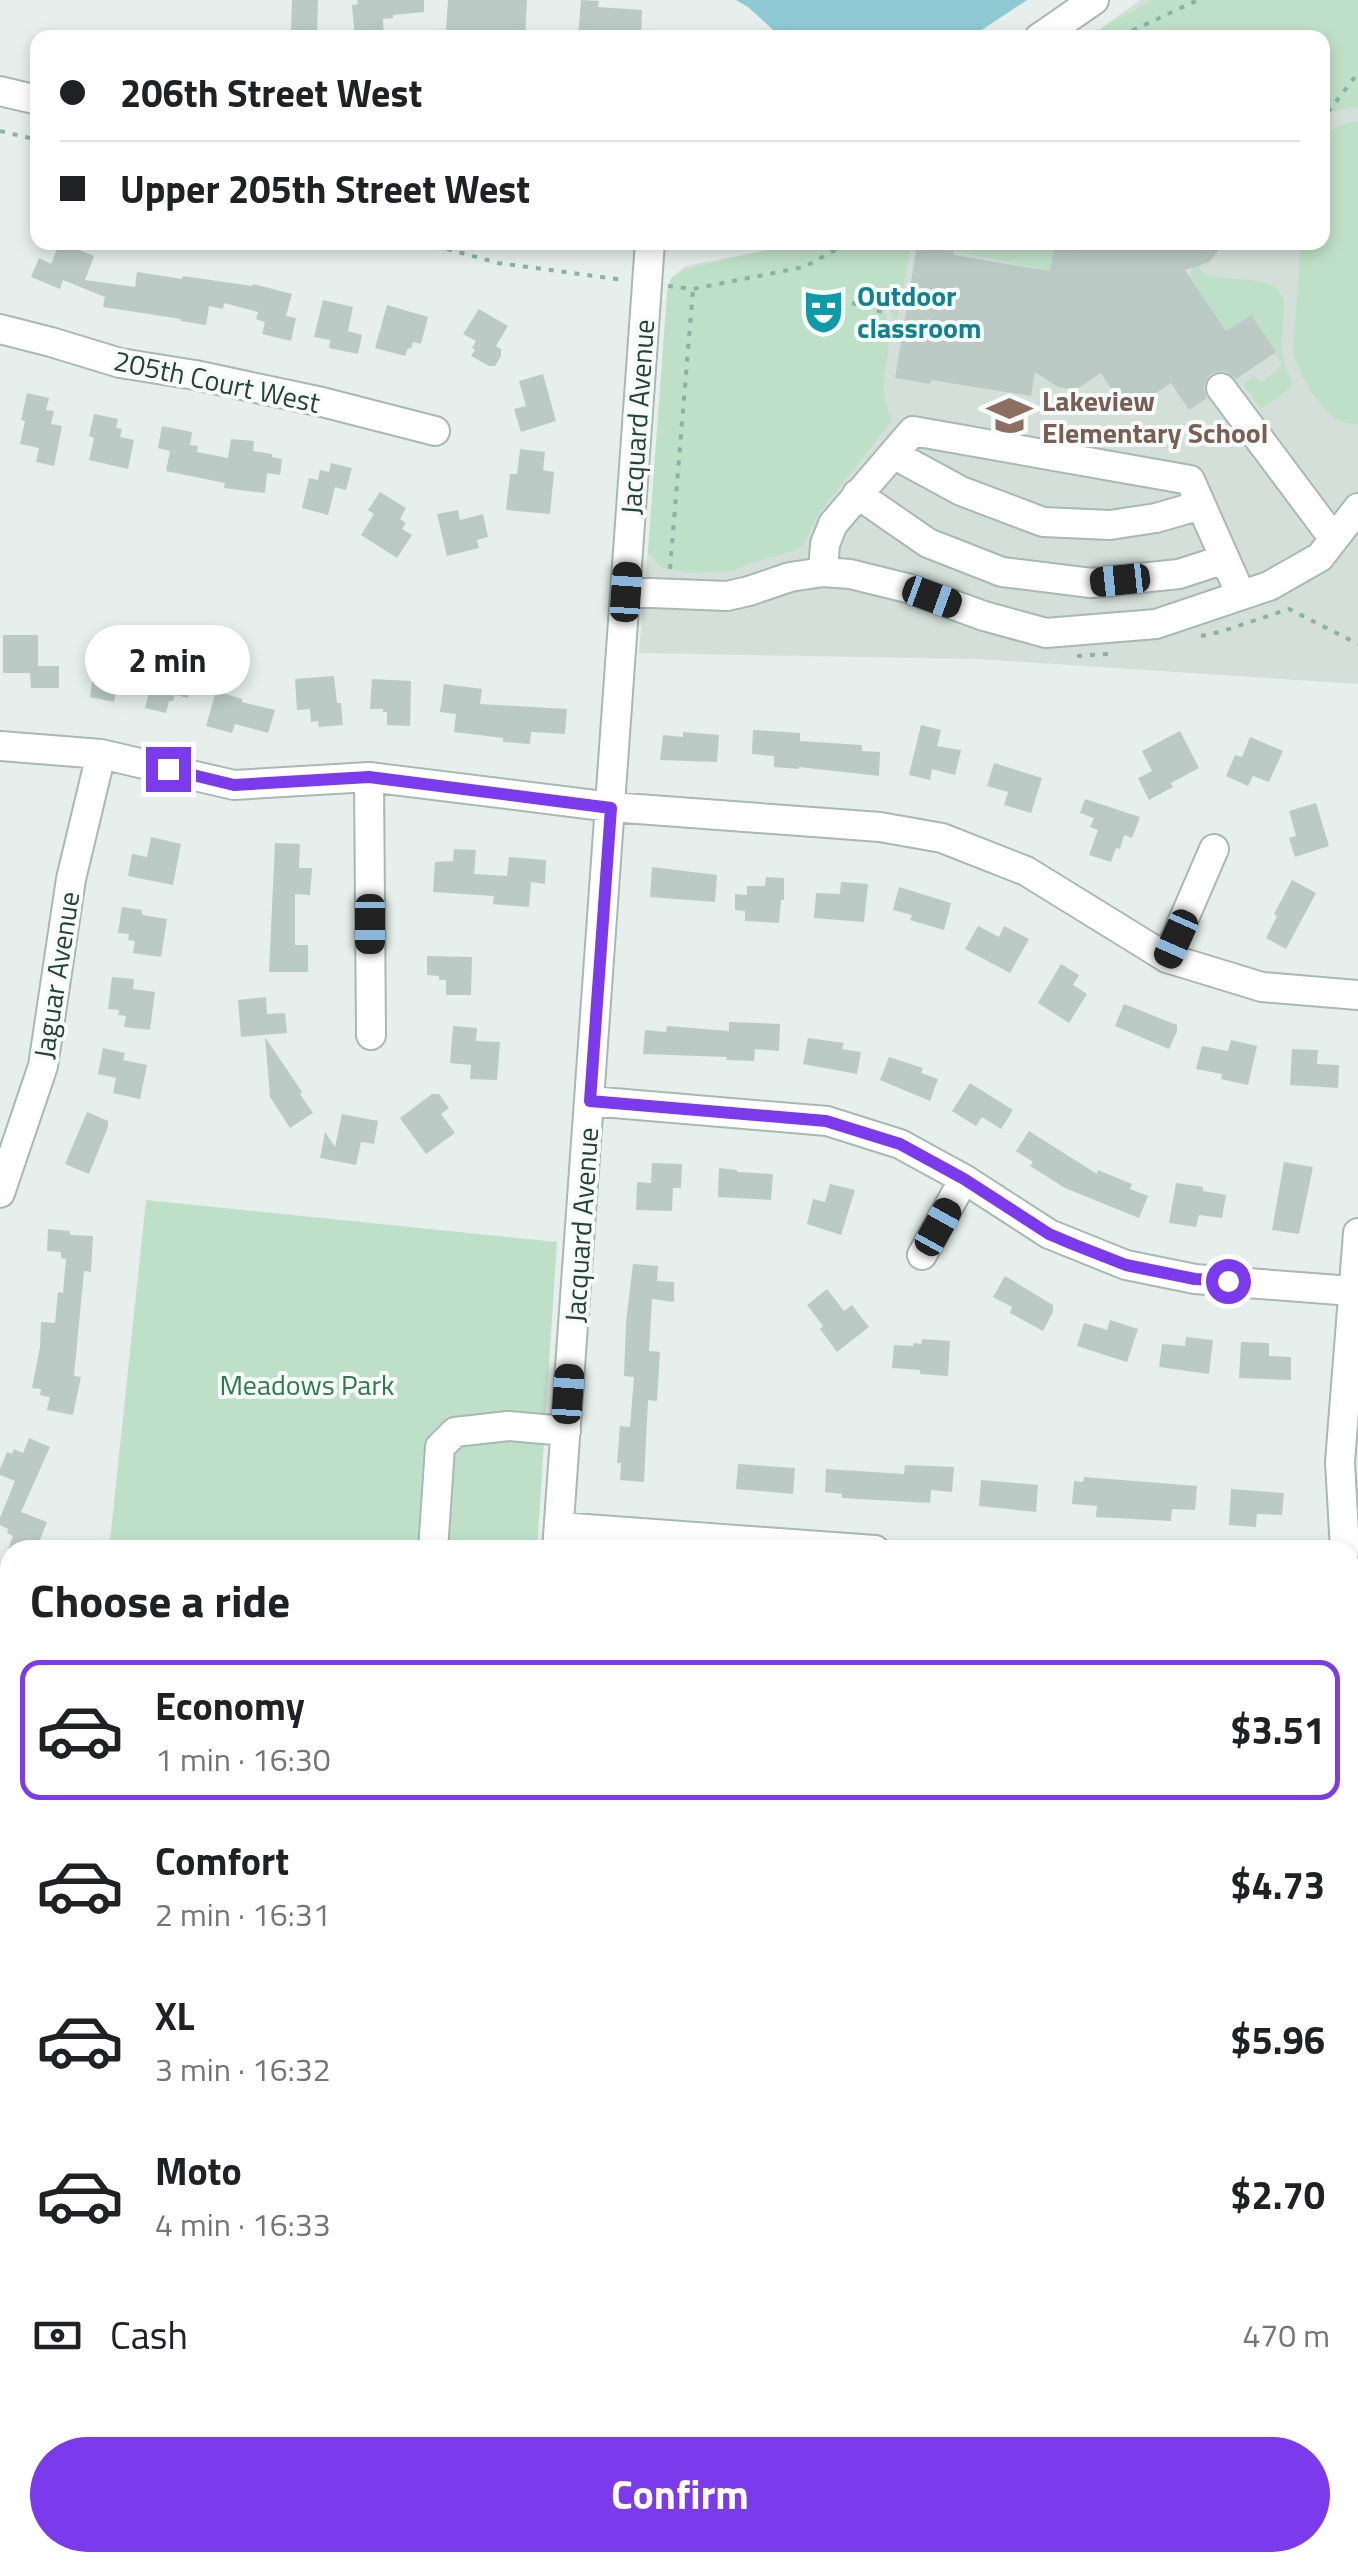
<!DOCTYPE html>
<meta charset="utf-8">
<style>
:root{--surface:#fff;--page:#f6f6f6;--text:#202124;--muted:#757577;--line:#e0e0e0;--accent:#7c3aed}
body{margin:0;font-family:"Titillium Web",sans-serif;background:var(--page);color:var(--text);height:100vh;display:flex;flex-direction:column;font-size:38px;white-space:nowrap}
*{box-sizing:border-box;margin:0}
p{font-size:32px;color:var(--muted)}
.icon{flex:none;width:55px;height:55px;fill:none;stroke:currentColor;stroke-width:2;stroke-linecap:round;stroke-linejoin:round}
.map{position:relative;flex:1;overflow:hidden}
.drawer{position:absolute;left:0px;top:1540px;width:1360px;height:1032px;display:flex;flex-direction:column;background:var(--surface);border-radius:30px 30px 0 0;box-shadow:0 5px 15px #0003}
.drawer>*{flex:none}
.hud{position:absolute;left:30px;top:30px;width:1300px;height:220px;border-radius:20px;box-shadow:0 5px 15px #0003;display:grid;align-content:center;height:220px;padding:0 30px;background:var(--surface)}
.end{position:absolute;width:45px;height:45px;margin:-22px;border:12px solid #7c3aed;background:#fff;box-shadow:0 0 0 5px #fff}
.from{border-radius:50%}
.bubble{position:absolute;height:70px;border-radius:35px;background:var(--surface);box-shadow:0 5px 15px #0003;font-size:32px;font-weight:700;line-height:70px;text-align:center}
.car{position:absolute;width:30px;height:60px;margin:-30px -15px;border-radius:12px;box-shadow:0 0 8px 2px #0007;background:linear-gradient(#222 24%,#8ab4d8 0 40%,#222 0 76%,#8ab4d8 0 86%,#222 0)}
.hud b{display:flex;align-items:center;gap:35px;height:95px;font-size:38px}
.hud b+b{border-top:2px solid var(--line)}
.hud i{width:25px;height:25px;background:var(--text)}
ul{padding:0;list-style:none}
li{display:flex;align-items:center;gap:30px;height:140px;margin:0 20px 15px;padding:0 10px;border:5px solid transparent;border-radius:20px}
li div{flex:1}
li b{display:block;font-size:38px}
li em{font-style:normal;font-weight:700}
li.selected{border-color:var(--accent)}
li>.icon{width:90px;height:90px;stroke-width:1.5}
h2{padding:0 30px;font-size:45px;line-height:120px}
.pay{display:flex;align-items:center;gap:25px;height:110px;padding:0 30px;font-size:38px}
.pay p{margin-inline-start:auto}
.action{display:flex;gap:20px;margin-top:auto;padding:20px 30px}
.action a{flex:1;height:115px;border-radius:60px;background:var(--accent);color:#fff;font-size:40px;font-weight:700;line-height:115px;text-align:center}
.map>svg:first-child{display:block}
</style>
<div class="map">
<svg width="1358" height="2572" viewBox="0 0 1358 2572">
<rect width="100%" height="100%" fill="#e6efeb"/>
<path fill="#d4dfda" d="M1140,0h218v684l-380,-25 -339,-6 32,-375 15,-12 86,-17 11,-6 539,-1v-204l-233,-1z"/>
<path fill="#bfe0c8" d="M1152,0h206v107l-35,6 -1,-75 -233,-1 19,-13z
M1348,122h10v302c-8,0 -16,-1 -23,-6 -16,-9 -39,-49 -42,-67l8,-108 21,-1 1,-104 10,-9z
M783,243h272l-5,28 -96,-20 -43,-5 -15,82 -9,-26c-4,13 2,26 2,40 -2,36 -13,41 3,79l-73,92 -16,33 -9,5 -27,7 -36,13 -40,2 -30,-6 -13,-14 19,-261 4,-14 13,-8 88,-21z
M1192,265l8,1v4c23,18 85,-3 84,37 -1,33 -8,46 9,76l-4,6 -28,20 -18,-25 11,-8 7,7 21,-18 -31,-50 -25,16 -36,-54z
M146,1200l411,42 -20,308h-428z"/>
<path fill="#8ec9d4" d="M736,0h291l-56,37 -189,1 -34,-31z"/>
<path fill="#bbcac4" d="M292,0h26l-1,33 -26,-1z
M357,0h67v12l-31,3v3l-10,1 1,19h-29l-3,-33 6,-1z
M448,0h79l-2,38h-68v-6l-11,-1z
M581,0l18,1 -1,6 44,3 -1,28h-63z
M60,242l34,14 -9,24 50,7 2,-15 45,7 1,-3 69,10 1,-2 39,10 -6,22 10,2 -5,23 -29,-7 3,-12 -9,-3 2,-7 -34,-9 -1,6 -14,-3 -3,19 -25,-4v-2l-78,-12 2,-10 -42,-17 -3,9 -29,-12 8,-19 12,6z
M1055,242h170l-16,20 -24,8 41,61 25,-16 25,37 -40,27 -9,-7 -7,-1 -9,3 -6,8 -1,7 3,9 -18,12 -18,-27 -45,29 -25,-39 -21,14 -10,2 -12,-2 -23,-15 -4,24 -99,-16 -2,4 -35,-6 22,-133 37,6v4l96,16z
M323,300l30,7 -5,24 14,4 -4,19 -29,-6 1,-8 -16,-3z
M387,305l41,12 -7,27 -8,-2 -2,7 -3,-1 -3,8 -30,-8z
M479,309l29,17 -12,20 5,3v7l-6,10h-6l-18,-10 4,-6 -3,-2 4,-7 -13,-7z
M543,374l13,47 -35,11 -7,-23 12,-3 -7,-25z
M27,393l22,5 -3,12 8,1 -3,13 11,2 -8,40 -18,-4 3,-14 -19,-4 5,-23 -4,-1z
M94,414l24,5 -2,9 6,1 -2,8 14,3 -6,29 -39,-9 5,-22 -5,-2z
M162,426l30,6 -2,13 8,1 -1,6 31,6 3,-19 23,2 -1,10 19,3v3l10,2 -2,16 -13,-2 -2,20 -41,-5 1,-5 -59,-12 4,-20 -12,-3z
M520,449l25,3 -2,18 11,2 -4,42 -44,-4 4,-36h7z
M331,463l21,5 -6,22 -11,-3 -7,28 -26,-7 7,-30 9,2 2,-10 9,2z
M380,492l26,16 -6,11 6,4 -4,6 10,6 -15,23 -36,-23 13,-21 -6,-4z
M458,510l2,10 23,-6 5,23 -11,3 2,8 -32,8 -10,-42z
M3,635h35v31h21v22h-28l-1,-15h-27z
M96,653l32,5 65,16 -5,24 -13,-3 -2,6h-4l-3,12 -21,-5 4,-15 -32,-6 -3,15 -24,-5z
M334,676l3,27h4l2,22 -24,2 -1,-6 -7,1 -1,-13 -13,1 -2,-31z
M372,679l39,2 -1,45 -23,-1v-13h-4v-3h-13z
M444,684l38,5 -2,15 87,5 -2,25 -34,-2 -1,12 -27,-2v-4l-49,-6 2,-18 -16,-2z
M216,691l26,8v3l33,8 -7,23 -33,-9 -3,9 -26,-7z
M921,725l20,5 -4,16 24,4 -6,25 -23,-6 -2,11 -21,-5z
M753,730l47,3v8l62,4v6l18,1 -1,24 -80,-9v2l-25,-2v-11l-22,-2z
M1180,731l19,37 -28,15 2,4 -24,13 -11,-22 14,-7 -10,-20z
M683,732l36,3 -2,27 -57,-2 3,-25 20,2z
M1250,737l33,14 -14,31 -16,-6 -5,10 -22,-10 9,-21 7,2z
M994,763l48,15 -11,35 -27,-8 4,-13 -21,-6z
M1085,799l55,18 -8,21 -8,-3 -4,14 -4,-1 -5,14 -22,-7 9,-25 -8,-3 4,-9 -14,-5z
M1316,803l13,43 -34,11 -6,-19 7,-2 -7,-25z
M151,837l30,7 -8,41 -45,-9 4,-22 15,3z
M275,843l25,1 -1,24h13l-2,27 -15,-1v51h13v27h-39z
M454,849l22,1 -2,24 33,2 2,-19 37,3 -1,24 -14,-2 -2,25 -36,-3 1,-8 -61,-4 2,-30 18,-1z
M652,867l65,8 -2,27 -65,-5z
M766,877l18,1v22h-3l-2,23 -34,-2v-10l-10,-1v-16l12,1v-9h18z
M1292,880l24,13 -30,56 -20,-11 11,-22 -3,-2z
M841,882l27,2 -4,38 -50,-4 2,-25 24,1z
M899,887l52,16 -7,27 -34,-10 2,-5 -19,-5z
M122,907l20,3v5l25,4 -6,38 -28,-4 2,-12 -7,-1 1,-6 -11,-1z
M978,926l21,11 5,-11 25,13 -19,34 -45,-24z
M427,956l45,1 -1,38h-25v-15h-7v-4l-12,-1z
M1061,964l18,11 -6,10 14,9 -18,29 -31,-20z
M112,977l22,2 -1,10 22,3 -5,38 -26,-3 2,-11 -8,-1 1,-5 -11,-1z
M266,997l1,17 18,-1 2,20 -46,4 -3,-37z
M1124,1004l53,21v6l-8,18 -54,-23z
M729,1022l51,2 -1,27 -24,-2 -1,12 -28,-1 1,-3 -84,-3 2,-24 21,2 1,-6 62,5z
M453,1026l24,2 -1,13 24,1 -3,38 -27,-1 1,-14 -21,-2z
M265,1037l37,55 -2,2 13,19 -23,15 -20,-31z
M808,1038l36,5 -2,6 19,3 -4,22 -54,-10z
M1231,1040l26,6 -9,39 -27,-6 1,-5 -26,-5 6,-23 26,5z
M103,1048l22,5 -2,7 24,5 -7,34 -27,-6 3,-15 -18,-4z
M1292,1049l26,1 -1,14 22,1 -1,23 -48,-3z
M889,1057l34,11 -2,5 17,6 -8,22 -50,-21z
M970,1083l43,27 -12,19 -19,-12 -6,9 -24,-15z
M432,1094h7l10,14 -8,6 14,19 -29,21 -26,-36z
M87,1112l21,9v6l-19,47 -24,-10z
M342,1114l36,7 -4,23 -13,-2 -5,23 -36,-7 5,-26 10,15z
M1029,1131l68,43 1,-4 34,14 -2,5 18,7 -9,22 -74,-30 -35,-22 3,-4 -17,-11z
M1284,1162l29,5 -14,67 -27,-4z
M652,1163l30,1 -1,24h-8l-1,23 -36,-1 1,-28 14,1z
M719,1168l18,2v2l36,2 -2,26 -53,-3z
M1176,1183l27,4v4l23,4 -4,23 -23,-3 -3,12 -27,-4z
M830,1184l25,6 -14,45 -34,-11 6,-25 12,3z
M48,1229l22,2v4l23,1 -2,36 -7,-1 -10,105 7,1 -8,38 -26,-5 3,-13 -10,-2 1,-6 -9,-1 8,-41 1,-25 14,1 3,-31 5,1 3,-34 -5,-1v-6l-14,-1z
M633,1264l25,2 -1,15 17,1v20l-22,-3 -3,52 11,1 -3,49 -9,-1 -4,82 -24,-2 1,-17h-4l3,-37 10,1 4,-50 -10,-1 2,-54z
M1005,1276l48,29v7l-10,19 -33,-18 2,-6 -19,-10z
M827,1289l17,22 8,-6 17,22 -32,25 -17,-23 3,-3 -16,-21z
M1110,1320l28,9 -11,33 -50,-16 7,-23 23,7z
M1186,1337l27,3 -4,34 -50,-7 3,-23 23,2z
M922,1339l28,2 -2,35 -28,-2v-4l-28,-2 2,-23 19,1 1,-3 7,1z
M1241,1342l28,1v13l22,1v23l-52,-2z
M29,1438l21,9 -29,65 26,10 -11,28h-28l5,-14 -6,-3 1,-4 -8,-4v-7l15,-37 -15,-6v-6l7,-17 5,2 2,-5 9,4z
M738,1464l57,4 -2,26 -57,-5z
M905,1465l49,2 -2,25 -21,-2 -1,13 -88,-5v-4l-17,-2 1,-23 78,5z
M1084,1477l113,9 -2,24 -23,-1 -1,12 -75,-4 1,-11 -25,-2 2,-23 9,1z
M981,1480l57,5 -2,27 -57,-6z
M1231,1489l53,4 -2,22 -25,-1 -1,13 -27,-2z"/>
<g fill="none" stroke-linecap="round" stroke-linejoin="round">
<defs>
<path id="minor" d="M1039,38l55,-38
M0,91l38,9
M0,329l51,13 69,21 75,12 127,27 113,29
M1221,388l113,151
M893,454l68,37 82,31 67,3 46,-7 45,-13
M857,494l71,49 74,29 89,11 88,-9 46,-15
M823,572l2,-28 8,-20 80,-93 277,49 51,115
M626,592l101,4 22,-5 41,-14 33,-5 27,2 57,14 77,28 62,17 110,-9 113,-38 51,-29 38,-49
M0,746l101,8 133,31 135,-8 242,30 269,20 62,11 84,33 141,87 95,29 96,8
M369,777l2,258
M1167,958l47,-109
M590,1101l237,20 73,23 64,35 85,55 77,31 69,14 157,12
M0,1193l43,-127 28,-187 30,-125
M922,1255l42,-76
M559,1527l316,23
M433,1550l7,-103 15,-15 53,-6 58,5
M557,1550l93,-1308
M1345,1550l-5,-88 18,-229
M1350,1576l8,-2
M1350,1918h8
M0,2111l10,-7
M107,2572l6,-10
M482,2572l1,-10
M843,2572l1,-10
M1203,2572l1,-10"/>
</defs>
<use href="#minor" stroke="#a8b8b2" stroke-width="32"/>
<path stroke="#86b3a5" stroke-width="4" stroke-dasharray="5 8" stroke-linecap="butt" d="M1122,38l7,-6 69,-32
M1328,112l30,-39
M0,131l38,9
M422,242l76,21 126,17
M668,286l25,3 111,-22 46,-25
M852,303l37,11
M670,569l23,-280
M1201,636l19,-4 69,-23 69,35
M1077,656l31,-2
M0,1876l10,1"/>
<use href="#minor" stroke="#fff" stroke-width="28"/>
</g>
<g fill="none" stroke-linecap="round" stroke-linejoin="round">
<path stroke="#7c3aed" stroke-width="12" d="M168,769l66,16 135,-8 242,31 -21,293 236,20 74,23 64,35 85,55 26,11 51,20 69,14 33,2"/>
</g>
<defs>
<symbol id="theatre-bare" viewBox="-9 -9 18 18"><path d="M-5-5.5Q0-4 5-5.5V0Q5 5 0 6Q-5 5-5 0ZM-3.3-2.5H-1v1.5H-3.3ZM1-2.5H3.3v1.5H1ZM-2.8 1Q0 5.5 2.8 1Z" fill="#0f9aa8" stroke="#f7fbf9" stroke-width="2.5" paint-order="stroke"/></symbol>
<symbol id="school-bare" viewBox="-9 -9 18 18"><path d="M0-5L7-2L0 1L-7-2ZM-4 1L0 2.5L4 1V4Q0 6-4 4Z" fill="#8d6e63" stroke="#f7fbf9" stroke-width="2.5" paint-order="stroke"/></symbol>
</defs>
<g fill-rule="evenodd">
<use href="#theatre-bare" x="792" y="280" width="63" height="63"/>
<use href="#school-bare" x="978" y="384" width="63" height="63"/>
</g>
<g text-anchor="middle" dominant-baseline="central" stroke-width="8" stroke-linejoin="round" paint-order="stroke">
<g font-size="28" font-weight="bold" fill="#0d838f" stroke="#f7fbf9" text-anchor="start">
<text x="857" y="295">Outdoor<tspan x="857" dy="32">classroom</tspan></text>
</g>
<g font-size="28" fill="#24423a" stroke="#f7fbf9">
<text transform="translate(217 381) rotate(12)">205th Court West</text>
<text transform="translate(637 417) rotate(-86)">Jacquard Avenue</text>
<text transform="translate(56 975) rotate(-81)">Jaguar Avenue</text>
<text transform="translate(581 1225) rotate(-86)">Jacquard Avenue</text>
</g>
<g font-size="28" font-weight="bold" fill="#785e54" stroke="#f7fbf9" text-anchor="start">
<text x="1042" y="400">Lakeview<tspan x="1042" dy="32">Elementary School</tspan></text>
</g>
<g font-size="28" fill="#2d7a4b" stroke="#f7fbf9">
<text x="307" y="1384">Meadows Park</text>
</g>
</g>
</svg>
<i class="end from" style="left:1228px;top:1281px"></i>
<i class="end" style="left:168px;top:769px"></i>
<div class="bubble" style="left:85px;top:625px;width:165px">2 min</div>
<i class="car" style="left:1120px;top:580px;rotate:264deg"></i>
<i class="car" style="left:626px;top:592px;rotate:4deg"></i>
<i class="car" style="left:932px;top:597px;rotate:110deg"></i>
<i class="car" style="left:370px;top:924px;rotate:180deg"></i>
<i class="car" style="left:1176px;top:939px;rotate:204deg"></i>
<i class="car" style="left:938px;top:1227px;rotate:29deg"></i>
<i class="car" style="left:568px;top:1394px;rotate:4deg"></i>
<div class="hud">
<b><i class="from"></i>206th Street West</b>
<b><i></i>Upper 205th Street West</b>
</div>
<section class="drawer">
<h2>Choose a ride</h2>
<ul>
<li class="selected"><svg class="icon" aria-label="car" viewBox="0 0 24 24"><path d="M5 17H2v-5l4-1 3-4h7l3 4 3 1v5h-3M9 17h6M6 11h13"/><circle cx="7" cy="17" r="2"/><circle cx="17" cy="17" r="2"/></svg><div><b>Economy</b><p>1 min · 16:30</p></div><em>$3.51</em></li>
<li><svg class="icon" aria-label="car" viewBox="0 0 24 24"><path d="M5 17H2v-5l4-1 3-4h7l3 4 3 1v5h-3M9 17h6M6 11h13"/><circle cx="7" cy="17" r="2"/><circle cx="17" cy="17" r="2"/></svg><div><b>Comfort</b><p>2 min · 16:31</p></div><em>$4.73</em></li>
<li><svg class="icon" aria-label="car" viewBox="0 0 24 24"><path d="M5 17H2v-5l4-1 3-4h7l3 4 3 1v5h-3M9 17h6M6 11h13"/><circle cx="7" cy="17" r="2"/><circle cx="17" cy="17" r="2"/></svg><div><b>XL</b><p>3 min · 16:32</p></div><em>$5.96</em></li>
<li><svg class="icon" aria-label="car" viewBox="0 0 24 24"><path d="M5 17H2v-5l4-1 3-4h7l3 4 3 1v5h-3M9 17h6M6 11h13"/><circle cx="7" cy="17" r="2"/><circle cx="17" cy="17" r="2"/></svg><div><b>Moto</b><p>4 min · 16:33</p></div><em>$2.70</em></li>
</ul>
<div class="pay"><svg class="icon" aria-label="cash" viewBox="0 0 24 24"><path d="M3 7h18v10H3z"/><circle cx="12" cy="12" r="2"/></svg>Cash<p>470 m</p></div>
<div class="action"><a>Confirm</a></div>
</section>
</div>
